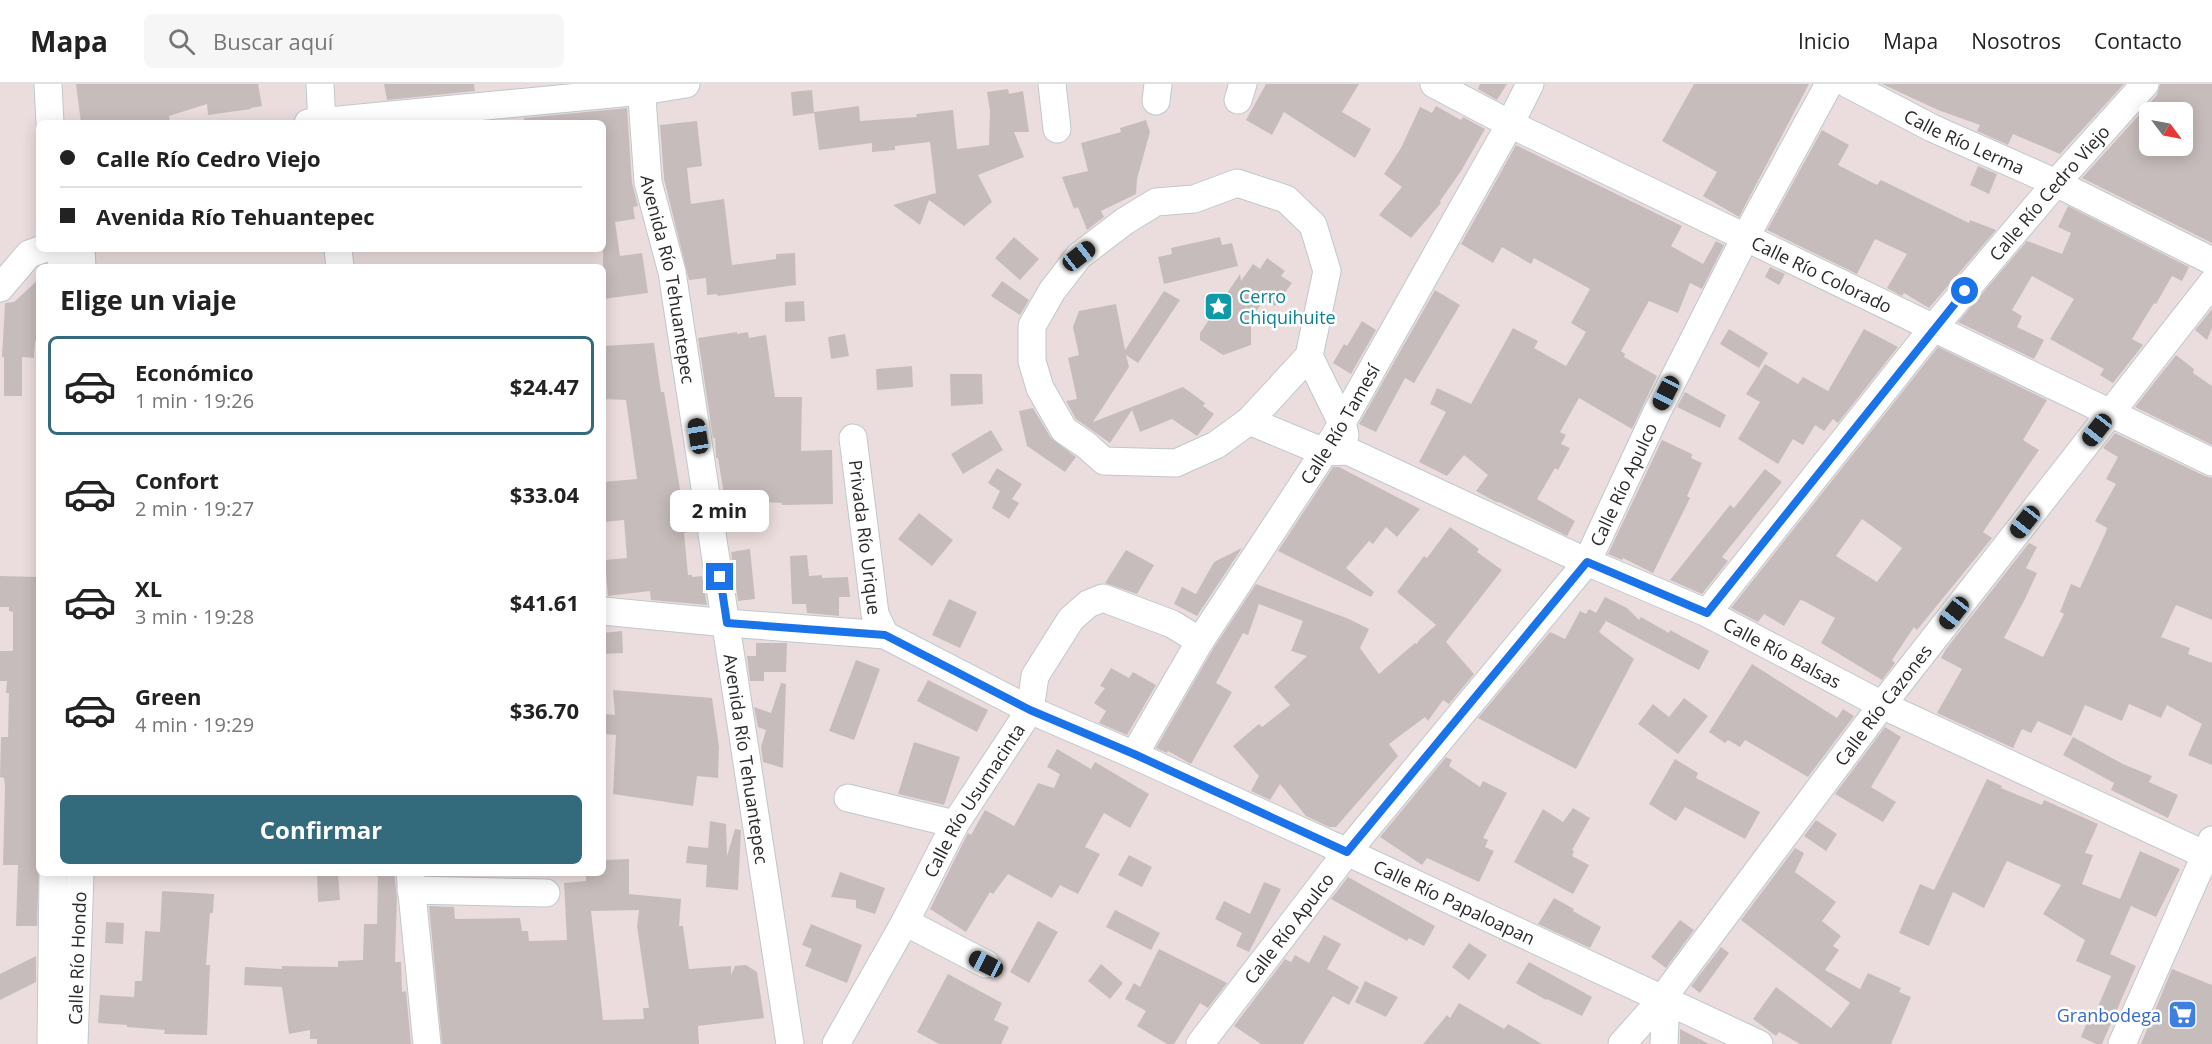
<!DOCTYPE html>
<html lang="es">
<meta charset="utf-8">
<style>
:root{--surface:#fff;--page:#f6f6f6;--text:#222;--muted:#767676;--line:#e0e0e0;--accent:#336b7d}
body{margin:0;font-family:"Open Sans",sans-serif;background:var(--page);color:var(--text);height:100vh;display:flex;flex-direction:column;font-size:22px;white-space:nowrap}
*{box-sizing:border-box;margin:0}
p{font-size:20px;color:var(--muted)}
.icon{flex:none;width:33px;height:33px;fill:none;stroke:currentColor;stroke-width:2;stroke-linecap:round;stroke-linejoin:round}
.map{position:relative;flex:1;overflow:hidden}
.panel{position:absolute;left:36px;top:180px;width:570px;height:612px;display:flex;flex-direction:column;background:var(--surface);border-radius:9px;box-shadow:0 3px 15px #0003}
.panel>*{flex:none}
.banner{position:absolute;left:36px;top:36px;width:570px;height:132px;border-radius:9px;box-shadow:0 3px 15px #0003;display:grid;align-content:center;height:132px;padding:0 24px;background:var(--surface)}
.needle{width:39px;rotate:122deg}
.controls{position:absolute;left:2139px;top:18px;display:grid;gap:12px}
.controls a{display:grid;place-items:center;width:54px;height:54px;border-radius:9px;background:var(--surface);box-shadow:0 3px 15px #0003;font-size:30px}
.end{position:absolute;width:27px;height:27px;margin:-14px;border:8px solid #1a73e8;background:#fff;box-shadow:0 0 0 3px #fff}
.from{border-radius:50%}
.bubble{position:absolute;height:42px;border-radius:9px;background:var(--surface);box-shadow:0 3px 15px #0003;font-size:20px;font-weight:700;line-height:42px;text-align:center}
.car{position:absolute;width:18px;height:36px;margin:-18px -9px;border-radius:8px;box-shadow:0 0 4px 2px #0007;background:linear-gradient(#222 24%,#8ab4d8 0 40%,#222 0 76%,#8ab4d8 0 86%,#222 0)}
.banner b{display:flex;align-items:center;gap:21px;height:57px;font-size:22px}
.banner b+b{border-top:2px solid var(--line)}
.banner i{width:15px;height:15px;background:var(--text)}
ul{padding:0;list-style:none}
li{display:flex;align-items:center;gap:18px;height:99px;margin:0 12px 9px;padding:0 12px;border:3px solid transparent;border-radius:9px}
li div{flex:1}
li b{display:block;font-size:22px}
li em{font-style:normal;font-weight:700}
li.on{border-color:var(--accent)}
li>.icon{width:54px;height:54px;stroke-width:1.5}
h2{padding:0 24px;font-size:27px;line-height:72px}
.action{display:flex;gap:12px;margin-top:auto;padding:12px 24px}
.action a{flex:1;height:69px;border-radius:9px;background:var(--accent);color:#fff;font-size:24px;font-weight:700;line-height:69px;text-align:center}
header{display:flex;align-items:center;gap:36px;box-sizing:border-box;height:84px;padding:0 30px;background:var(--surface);border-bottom:2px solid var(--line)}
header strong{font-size:28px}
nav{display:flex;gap:33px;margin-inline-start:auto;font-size:21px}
.search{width:420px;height:54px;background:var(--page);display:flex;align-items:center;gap:15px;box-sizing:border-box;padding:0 21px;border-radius:9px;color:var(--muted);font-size:22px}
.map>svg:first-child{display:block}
</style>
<header>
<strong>Mapa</strong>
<div class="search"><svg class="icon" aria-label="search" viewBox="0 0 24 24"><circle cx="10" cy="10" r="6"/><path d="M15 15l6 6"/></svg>Buscar aquí</div>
<nav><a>Inicio</a><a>Mapa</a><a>Nosotros</a><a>Contacto</a></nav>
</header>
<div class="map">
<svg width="2212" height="960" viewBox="0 0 2212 960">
<rect width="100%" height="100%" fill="#ebdddd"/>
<path fill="#c7bcbc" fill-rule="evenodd" d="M76,0h182l4,22 -11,2v1l-43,6 -1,-11 -38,12 1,7h-89z
M384,0h90l1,7 -88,9z
M1266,0h93l-17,28 29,17 -16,29 -71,-46 -12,23 -26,-15z
M1480,0h27l-10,16 -19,-11z
M1694,0h115l-70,133 -36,-21 14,-24 -55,-31z
M1882,0h242l-64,70 -47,-20 -5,11 -31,-14 3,-6 -42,-15z
M2160,0h52v159l-130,-65 75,-83zM2150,28h32v34h-32z
M1008,5l1,5 14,-3 6,41h-15l10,25 -46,18 14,27 -28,24 -35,-26 -9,25 -27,-20 43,-12 -6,-51 -35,4v4l-23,2v-9l-53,7 -5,-38 45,-6 1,15 57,-4 -1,-3 37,-4 4,39 32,-4 1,-34 -3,-19z
M812,6l2,23 -21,3 -2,-24z
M1436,22l25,14 2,-3 22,12 -24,42 -21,30 1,2 -30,35 -32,-23 23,-28 -18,-13 17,-26 19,-41 12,6z
M627,24l5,75 6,23 -5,1 2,12 -20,3 5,34 22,-3 6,40 -45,6v-176h-79v-5z
M1146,36l4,12 -13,47 -1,15 -35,17 3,6 -17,13 -9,-23 -4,2 -12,-32 26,-6 -7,-28 40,-11 -1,-4z
M697,37l5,45 -15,2 4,36 33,-5 8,66 44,-6v-5l19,-1 1,32 -78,11 -1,-2 -10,1 -1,-17 -17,2 -25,-101 -4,-54z
M1822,46l27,15 -11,20 39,20 4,-5 88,43 1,-3 26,10 -67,78 -25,-15 -2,3 -15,-8 20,-34 -32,-15 -18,35 -90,-44z
M1516,61l166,81 -11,20 32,18 13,-23 8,4 -22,44 -12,-6 -12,30 -29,-12 -28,50 4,3 -1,3 33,19 -25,53 -53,-31 -19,34 6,3 -5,9 9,4 -12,22 -3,-2 -18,31 38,22 -8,15 -68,-34h-3l-20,-11 12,-16 -24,-20 -17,21 -28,-14 27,-50 -16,-8 7,-16 34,16 42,-76 25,13 -4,7 32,18 20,-34 -15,-9 19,-34 -56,-31 -3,6 -29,-17 -9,16 -32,-19z
M1978,82l19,8 -8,20 -19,-9z
M2068,122l121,61 -7,14 -10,-5 -16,28 -2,-1 -22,36 11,6 -30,38 -13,-8 4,-6 -54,-30 24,-40 -42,-23 -20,34 10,6 -5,11 27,13 -10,19 -76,-37 69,-81 35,13 9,-21 -13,-6z
M1014,153l25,22 -19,21 -25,-22z
M1220,153l2,8 10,-2 6,23 -74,18 -6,-27 14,-3 -1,-6z
M1267,174l18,13 -4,5 11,7 -17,23 -10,-7 -14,19v27l-28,10 -23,-15v-7l40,-59 1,7 12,-17 7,5z
M1770,183l15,7 -6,11 -14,-8z
M39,195v62h-4l-1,17 -12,-1v39h-18v-39h-2l3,-54 9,-1z
M1002,197l27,19 -9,15 -29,-19z
M1435,206l25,15 -46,78 -9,-5 -29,54 -17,-8z
M1164,207l16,9 -42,63 -12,-8 3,12 -36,55 90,-35 22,16 -2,3 11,8 -17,22 -25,-17 -32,13 -8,-22 -22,33 -34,-24 -10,-18 11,-2 -9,-41 11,-3 -6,-28 6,-16 37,-7 9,46z
M804,217l1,20 -20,1v-20z
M2212,225v19l-5,12 -12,-10z
M1362,237l14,9 -25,44 -18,-11 11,-19 3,2z
M1729,245l39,24 -9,15 -39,-24z
M1864,245l34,18 -60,76 -5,-4 -9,12 -9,-6 -12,20 -10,-6 -15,25 -40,-25 22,-37 -14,-8 19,-30 33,20 5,-7 25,14z
M737,248v2l11,-2 1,6 17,-3 9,62h27l-1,54 31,-1 1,54 -51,1v-2l-18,-1 -38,4 -8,-48h-2l-1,-20h-2l-15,-100z
M845,250l4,22 -18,3 -3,-22z
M654,259l7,49h3l23,140 -3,1 4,42h4v2l10,-1 5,29 -56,-5 -1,-9 -42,5 -3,-36 22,-2 -3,-38 -21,2v-40l34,-3 -11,-79 -23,-1v-53z
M1938,263l109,53 -24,40 16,10 -56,82 9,6 -75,92 -3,-3 -22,33 3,3 -13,17 -61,-37 14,-25 -31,-17 -4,-1 -16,26 -20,-12 -6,8 -27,-14zM1862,435l40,29 -25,34 -41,-26z
M2176,271l18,14 -1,4 19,13v59l-77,-38z
M912,282l1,21 -36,3 -1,-21z
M950,290h32l1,30 -32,2z
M1685,308l41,23 -6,13 -43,-21z
M1033,324l18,30 25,19 -11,15 -38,-26 -8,-35z
M991,346l12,20 -40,24 -12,-20z
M2115,349l90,43 7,2v142l-36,-15 -15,32 29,11 -2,6 24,9v102l-24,-10 14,-31 -35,-19 -6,13 -32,-14 -7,17 -37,-16 -14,31 -33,-15 -7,12 -9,-4 -9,19 -76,-35 25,-44 -21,-11 5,-9 83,-106 8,4 -11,21 11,5 -12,26 -21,39 39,19 21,-43 -4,-2 11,-28 9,4 25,-54 2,-6 -12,-7 21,-37 -10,-5 12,-22 -15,-9z
M1662,356l30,14 -1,4 11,5 -15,33 3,2 -37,75 -30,-15 -1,2 -14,-6z
M1333,383h6l81,42 -23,28 -11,-10 -13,17 -4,-3 -23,27 28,24 -3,5 -93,-46z
M997,384l25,16 -10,15 7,4 -10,16 -17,-11 8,-17 -12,-8z
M1765,385l17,13 -60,75 6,4 -26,33 -32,-14 60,-75 4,3z
M919,429l34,27 -21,26 -34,-27z
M1450,443l29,22 -2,3 25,18 -56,72 28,32 -25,30 -6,-4 -15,21 -3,-4 -36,27 9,12 -62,71h-7l-23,-11 -26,-32 -10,16 -19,-9 8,-15 -26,-30 26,-22 3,3 28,-22 -16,-18 33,-31 -16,-5 12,-30 -44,-17 -11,31 -5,-2 -27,50 16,9 -41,72 -23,-13 -1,2 -11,-5 57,-99 43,-65 93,35 20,10 -9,19 19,26 36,-31 2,1 2,-4 17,-15 -39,-33 27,-36 3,2z
M1242,464l-45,68 -23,-12 8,-17 14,7 18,-32z
M750,465l5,50 -17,2 -7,-49z
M1126,466l28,15 -17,29 -32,-11z
M807,471l2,21 13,-1v3l26,-1 2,20h-11v19l-32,-3 -1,-9h-14l-2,-48z
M0,492l39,1v289l-2,60h-21l2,-61h-15l2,-79 -1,-8 -4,-1 1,-40h7l1,-44h-3l1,-12h-7v-30h13v-39l-4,-1v-4h-9z
M1605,513l22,11 12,12 2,-3 28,16 1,-3 39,21 -10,19 -93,-49 -7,11 35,27 -58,110 -98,-51 72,-86 15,7 15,-28 6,3 3,-5 7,4z
M949,515l28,13 -17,36 -28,-13z
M622,547l1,22 -20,1v-21z
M756,559h31l-1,29h-22v9h-14l-3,-25h9z
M856,576l24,9 -26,71 -25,-9z
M1752,580l85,54 6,-9 11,7 -46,61 -63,-37 -5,7 -12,-7 -3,3 -16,-11z
M1111,584l18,10 4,-6 23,13 -29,50 -28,-12 7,-12 -12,-8 11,-15 -5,-2z
M928,596l60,30 -11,22 -60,-31z
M781,599l5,1 -3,84 -20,-6 -2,-15 5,-17 -8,-3 -4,-20 17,6z
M613,606l99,8 7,49 -1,31 -21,-2 -4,30 -80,-12 3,-59 -13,-1v-20l12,1z
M1684,614l24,18 -30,38 -40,-30 15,-20 16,13z
M1885,643l16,10 -30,50 25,15 -13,20 -48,-28z
M2073,653l50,27 29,12 -3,6 29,13 -10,23 -57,-28 3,-7 -51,-28z
M914,658l46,15 -16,48 -46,-11z
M1057,665l34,20 4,-7 54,32 -19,34 -26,-15 -19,34 15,7 -22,40 -18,-9 -8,13 -44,-24 -15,20 -3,-2 -24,40 -36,-23 38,-76 3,2 14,-25 29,16 24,-43 16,5 6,-14 -13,-7z
M1446,673l6,3 -3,6 31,21 3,-6 24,12 -24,45 5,2 -3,7 9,4 -15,31 -52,-24 -5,7 -42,-28z
M1675,675l23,14 -2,5 64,34 -15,27 -60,-32 -9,14 -27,-17z
M1987,695l15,7 -1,2 41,17 2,-5 54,24 -13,29 8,2 -11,29 38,15 20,-48 40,18 -24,48 -25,-11 -21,48 26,12 -34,78h-6l-15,-7 9,-22 4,1 17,-40 -35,-15 9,-21 -42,-26 18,-29 -54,-24 -23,47 -31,-16 -24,54 -30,-13 21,-49 14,6z
M1573,724l17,10 -18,32 2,1 -2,5 17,9 -16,29 -59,-32 29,-53 20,13z
M1816,736l21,14 -11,17 -22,-15z
M710,737l16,3 1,32 8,-27 6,1 -3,60 -32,-3 1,-22 -21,-2 2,-17 20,2z
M1795,764l9,5 -9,19 41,30 -14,19 19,15 -8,10 6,4 -14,20 35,19 8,-16 33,15 -2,4 12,5 -20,47h-91l-21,-12 -3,4 -23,-17 23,-32 55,41 19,-25 -109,-83z
M1129,771l23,12 -10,20 -24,-12z
M629,775v35l52,5 -2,27h4l6,43 42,-3v9l4,-9 11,-1 11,7 7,46 -66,8 1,18h-257l-13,-138 25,1 1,12 65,-1 2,13h6l1,10 38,-1 -3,-57 22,-2v-8h17v-13zM639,826l-2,16 12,82h-6l1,11 -41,1 -12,-109z
M840,788l45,16 -10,26 -19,-6v-8l-25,-3z
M317,789h21l2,27 -22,2z
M378,789h16l3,24 -2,65h6l1,30 4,-1 5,53h-94v-5h-7v-9l-21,4 -7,-47 -38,-2 1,-18 37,2v-3l56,1v-6l25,-1 1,-36h13z
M1348,793l87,49 -11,20 -15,-8 -2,3 -76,-42z
M1264,798l17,7 -32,63 -13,-6 6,-13 -27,-14 9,-18 26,13z
M162,807l52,3 -1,19h-3l-4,52h4l-3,70 -43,-1 1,-4 -38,-3v-2l-29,-2 2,-28 34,2 1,-16h7l3,-50 15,1z
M1554,814l20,11 -1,2 28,16 -11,21 -52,-24z
M1115,826l45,23 -9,17 -45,-23z
M1680,836l14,10 -28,38 -15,-11z
M1038,837l20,11 -29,51 -19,-11z
M106,838l18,1 -1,21 -18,-1z
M811,840l51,21 -15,38 -42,-17 7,-17 -10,-4z
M1324,851l17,9 -14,25 32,18 -10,18 -16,-9 -30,48h-42l-27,-18 51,-67 6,3 4,-7 14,8z
M1469,859l18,12 -18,25 -17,-13z
M1721,863l8,6 -29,40 -9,-7z
M1159,865l68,34 -19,25 -8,-5 -26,41h-7l-30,-18 9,-15 -21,-12 9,-16 6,4z
M36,872v26l-36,18v-26z
M1529,878l63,35 -10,19 -35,-17 -1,1 -30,-17z
M1101,880l22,19 -13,16 -22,-18z
M2172,885l40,16v59h-71z
M948,890l54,29 -8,17 15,7 -8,17h-62l-22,-12z
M1365,897l33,16 -12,20 -31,-15z
M1459,919l45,26 4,-5 34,20h-119l24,-29 3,3z
M1680,945l29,15h-29z"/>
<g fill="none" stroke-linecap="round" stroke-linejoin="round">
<defs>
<g id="street">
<path d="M48,0l2,39"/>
<path d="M320,0l2,39"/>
<path id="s1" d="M641,0l7,98 24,90 118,772"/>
<path d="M1052,0l5,45"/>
<path id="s2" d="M1434,0l76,40 702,338"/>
<path id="s3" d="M1848,0l84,44 124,55 156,78"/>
<path d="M1238,16l5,-16"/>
<path d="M1156,17l2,-17"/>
<path d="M308,39l334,-32 44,-7"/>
<path d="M1237,99l49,16 27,26 14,46 -18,85 -60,65 -33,24 -40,18 -72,-2 -18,-16 -22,-15 -24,-42 -8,-27v-35l20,-35 27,-35 46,-35 31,-19 38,-3z"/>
<path d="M81,165l1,18"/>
<path d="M338,165l2,18"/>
<path d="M61,183l1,-18"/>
<path d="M0,204l29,-34 14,-5"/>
<path d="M1309,272l33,67 3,12"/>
<path id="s4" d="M1249,337l75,31 24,-1 239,111 120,51 175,92 330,153"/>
<path id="s5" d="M853,354l22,176 10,21"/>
<path id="s6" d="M603,527l124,12 158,12 145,75 104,45 213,97 412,192"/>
<path id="s7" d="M1707,529l227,-286 122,-144 89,-99"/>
<path id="s8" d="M1134,671l66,-114 134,-204 176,-313 20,-40"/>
<path d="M848,714l107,26"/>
<path d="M410,789l17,171"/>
<path d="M411,806l135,3"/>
<path d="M905,838l81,42"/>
<path d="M51,960l2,-171"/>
<path id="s9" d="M74,960l6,-171"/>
<path id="s10" d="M836,960l69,-122 50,-98 75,-114 5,-34 36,-57 17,-15 15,-6 69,26 28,17"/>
<path id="s11" d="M1200,960l147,-192 240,-290 70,-150 88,-174 84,-154"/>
<path id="s12" d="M1622,960l40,-45 220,-294 330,-422"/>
<path d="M1664,960l2,-43"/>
<path d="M2122,960l90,-204"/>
</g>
</defs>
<use href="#street" stroke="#bfc8cc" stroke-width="29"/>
<use href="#street" stroke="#fff" stroke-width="27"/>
</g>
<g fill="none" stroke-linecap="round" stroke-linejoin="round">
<path stroke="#1a73e8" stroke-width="8" d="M720,493l7,46 158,12 145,75 104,44 213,98 240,-290 120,51 258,-322"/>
</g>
<defs>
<symbol id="sight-square" viewBox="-11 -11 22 22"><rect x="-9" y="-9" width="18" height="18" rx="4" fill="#0f9aa8" stroke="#fff"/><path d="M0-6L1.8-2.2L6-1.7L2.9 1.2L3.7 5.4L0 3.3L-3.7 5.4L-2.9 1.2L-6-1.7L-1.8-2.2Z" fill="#fff"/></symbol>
<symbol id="supermarket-square" viewBox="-11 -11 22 22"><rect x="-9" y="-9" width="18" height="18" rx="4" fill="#3f7fe0" stroke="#fff"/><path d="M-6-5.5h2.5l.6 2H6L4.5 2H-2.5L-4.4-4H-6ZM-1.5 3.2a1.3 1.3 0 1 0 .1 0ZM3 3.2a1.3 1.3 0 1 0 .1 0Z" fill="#fff"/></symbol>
</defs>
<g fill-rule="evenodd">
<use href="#sight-square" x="1202" y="206" width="33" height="33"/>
<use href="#supermarket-square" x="2166" y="914" width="33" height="33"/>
</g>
<g text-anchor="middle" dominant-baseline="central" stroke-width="5" stroke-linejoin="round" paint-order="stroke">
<g font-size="18" fill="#2a2a2a" stroke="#fff">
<text stroke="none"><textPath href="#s3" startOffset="130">Calle Río Lerma</textPath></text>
<text stroke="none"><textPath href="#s7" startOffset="542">Calle Río Cedro Viejo</textPath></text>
<text stroke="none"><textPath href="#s2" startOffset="432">Calle Río Colorado</textPath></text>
<text stroke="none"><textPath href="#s1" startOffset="198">Avenida Río Tehuantepec</textPath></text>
<text stroke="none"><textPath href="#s8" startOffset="390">Calle Río Tamesí</textPath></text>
<text stroke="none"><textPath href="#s11" startOffset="704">Calle Río Apulco</textPath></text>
<text stroke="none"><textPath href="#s5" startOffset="100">Privada Río Urique</textPath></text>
<text stroke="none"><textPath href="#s4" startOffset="584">Calle Río Balsas</textPath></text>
<text stroke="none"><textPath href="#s12" startOffset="428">Calle Río Cazones</textPath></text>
<text stroke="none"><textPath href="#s1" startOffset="684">Avenida Río Tehuantepec</textPath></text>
<text stroke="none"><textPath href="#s10" startOffset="280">Calle Río Usumacinta</textPath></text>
<text stroke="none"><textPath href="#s6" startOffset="912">Calle Río Papaloapan</textPath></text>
<text stroke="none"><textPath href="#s11" startOffset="146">Calle Río Apulco</textPath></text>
<text stroke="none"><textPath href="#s9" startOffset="86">Calle Río Hondo</textPath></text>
</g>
<g font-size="18" fill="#0d838f" stroke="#fff" text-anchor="start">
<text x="1239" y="212">Cerro<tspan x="1239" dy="21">Chiquihuite</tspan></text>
</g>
<g font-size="18" fill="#366cbe" stroke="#fff" text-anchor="end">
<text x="2161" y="931">Granbodega</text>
</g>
</g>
</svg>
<div class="controls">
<a><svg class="needle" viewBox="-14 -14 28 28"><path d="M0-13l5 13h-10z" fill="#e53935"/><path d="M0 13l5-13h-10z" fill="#767676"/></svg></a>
</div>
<i class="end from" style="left:1965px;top:207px"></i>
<i class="end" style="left:720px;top:493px"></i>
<div class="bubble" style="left:670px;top:406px;width:99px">2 min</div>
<i class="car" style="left:1079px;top:172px;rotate:52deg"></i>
<i class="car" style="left:1666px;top:309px;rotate:207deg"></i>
<i class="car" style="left:2097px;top:346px;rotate:218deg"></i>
<i class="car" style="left:698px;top:352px;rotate:351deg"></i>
<i class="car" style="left:2025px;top:438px;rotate:218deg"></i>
<i class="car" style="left:1954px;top:529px;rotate:218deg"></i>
<i class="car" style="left:986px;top:880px;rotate:297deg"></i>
<div class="banner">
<b><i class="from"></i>Calle Río Cedro Viejo</b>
<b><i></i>Avenida Río Tehuantepec</b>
</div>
<section class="panel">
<h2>Elige un viaje</h2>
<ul>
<li class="on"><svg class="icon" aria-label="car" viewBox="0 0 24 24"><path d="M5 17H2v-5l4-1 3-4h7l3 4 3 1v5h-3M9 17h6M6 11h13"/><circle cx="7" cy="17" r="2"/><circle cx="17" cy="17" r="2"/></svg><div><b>Económico</b><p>1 min · 19:26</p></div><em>$24.47</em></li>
<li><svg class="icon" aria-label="car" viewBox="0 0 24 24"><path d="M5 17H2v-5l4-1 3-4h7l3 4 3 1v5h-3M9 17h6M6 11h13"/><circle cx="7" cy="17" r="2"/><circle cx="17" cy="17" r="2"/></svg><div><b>Confort</b><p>2 min · 19:27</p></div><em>$33.04</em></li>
<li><svg class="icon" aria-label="car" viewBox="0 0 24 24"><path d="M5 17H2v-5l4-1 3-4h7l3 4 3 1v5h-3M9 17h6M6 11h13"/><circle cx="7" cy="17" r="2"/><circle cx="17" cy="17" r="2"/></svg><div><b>XL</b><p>3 min · 19:28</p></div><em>$41.61</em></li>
<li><svg class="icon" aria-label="car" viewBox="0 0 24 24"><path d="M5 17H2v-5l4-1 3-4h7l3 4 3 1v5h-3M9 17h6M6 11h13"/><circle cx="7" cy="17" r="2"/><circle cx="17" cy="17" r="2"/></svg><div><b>Green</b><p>4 min · 19:29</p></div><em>$36.70</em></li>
</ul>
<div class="action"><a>Confirmar</a></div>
</section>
</div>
